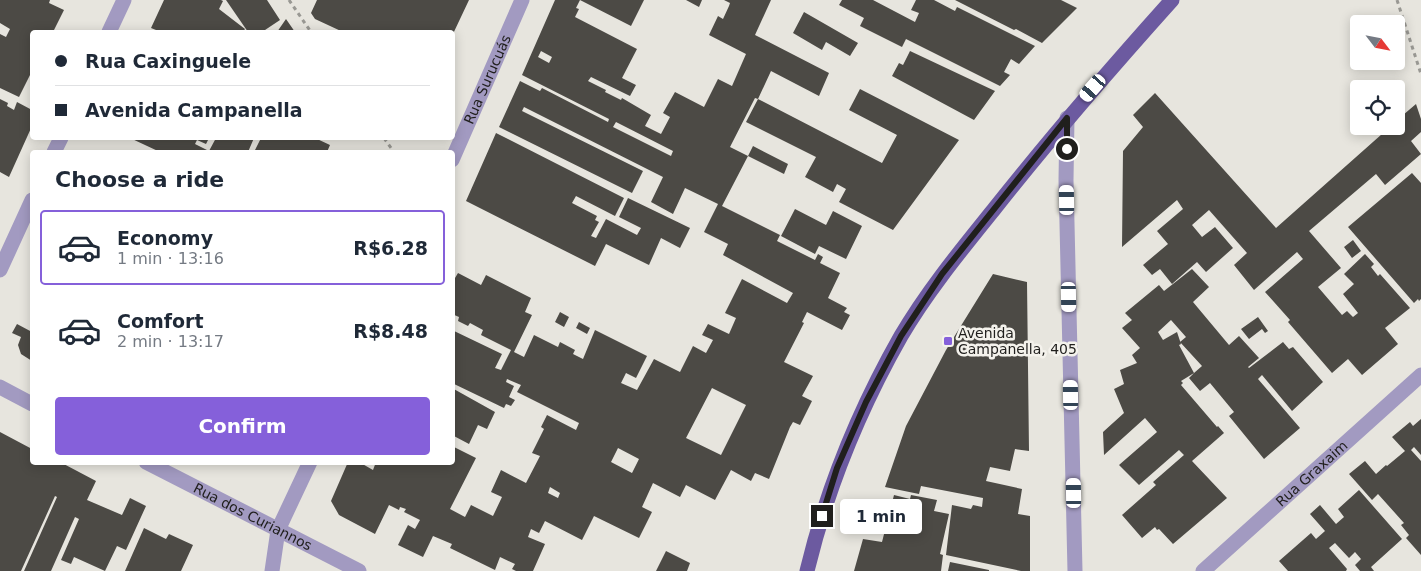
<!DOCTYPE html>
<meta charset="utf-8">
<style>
:root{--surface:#fff;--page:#f6f6f7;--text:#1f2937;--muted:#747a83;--line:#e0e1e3;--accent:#8560da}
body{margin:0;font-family:"DejaVu Sans",sans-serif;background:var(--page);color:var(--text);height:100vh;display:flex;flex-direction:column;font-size:19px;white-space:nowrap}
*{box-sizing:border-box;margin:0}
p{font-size:16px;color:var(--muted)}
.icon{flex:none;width:28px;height:28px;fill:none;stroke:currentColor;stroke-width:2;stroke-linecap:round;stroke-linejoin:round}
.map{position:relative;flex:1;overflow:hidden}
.side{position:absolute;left:30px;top:150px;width:425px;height:315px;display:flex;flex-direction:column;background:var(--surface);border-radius:5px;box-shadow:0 2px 12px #0003}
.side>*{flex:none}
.banner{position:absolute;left:30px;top:30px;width:425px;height:110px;border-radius:5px;box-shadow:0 2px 12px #0003;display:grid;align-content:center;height:110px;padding:0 25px;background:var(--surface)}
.needle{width:32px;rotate:122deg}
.controls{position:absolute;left:1350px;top:15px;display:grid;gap:10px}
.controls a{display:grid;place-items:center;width:55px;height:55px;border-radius:5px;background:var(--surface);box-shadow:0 2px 12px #0003;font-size:25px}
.end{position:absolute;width:22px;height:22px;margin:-11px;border:6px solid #201f1d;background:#fff;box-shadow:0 0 0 2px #fff}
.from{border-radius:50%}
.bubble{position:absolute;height:35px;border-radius:5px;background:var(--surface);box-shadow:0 2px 12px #0003;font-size:16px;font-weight:700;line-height:35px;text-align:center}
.car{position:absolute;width:15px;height:30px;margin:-15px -8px;border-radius:6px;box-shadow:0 0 4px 1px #0007;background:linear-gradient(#fff 24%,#345 0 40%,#fff 0 76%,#345 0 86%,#fff 0)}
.banner b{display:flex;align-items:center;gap:18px;height:48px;font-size:19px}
.banner b+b{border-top:1px solid var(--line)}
.banner i{width:12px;height:12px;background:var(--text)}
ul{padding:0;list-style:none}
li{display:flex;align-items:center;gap:15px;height:75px;margin:0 10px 8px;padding:0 15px;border:2px solid transparent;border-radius:5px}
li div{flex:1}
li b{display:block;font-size:19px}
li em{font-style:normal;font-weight:700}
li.on{border-color:var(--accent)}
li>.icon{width:45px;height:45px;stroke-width:1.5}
h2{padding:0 25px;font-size:22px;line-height:60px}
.action{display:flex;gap:10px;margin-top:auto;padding:10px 25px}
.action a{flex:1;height:58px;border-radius:5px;background:var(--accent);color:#fff;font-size:20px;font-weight:700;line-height:58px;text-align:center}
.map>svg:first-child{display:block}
</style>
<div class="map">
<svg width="1421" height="571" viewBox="0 0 1421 571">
<rect width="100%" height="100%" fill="#e7e5de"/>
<path fill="#4c4a45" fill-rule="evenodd" d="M0,0h50l-1,3 15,7 -11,22h-21v11l-2,6 2,1v21l-13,26 -19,-9v-54l6,3 4,-8 -10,-6z
M164,0h57l2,1 -4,8 26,20 -2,3h-82l-10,-4z
M226,0h41l13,20 -18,12h-14z
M317,0h152l-17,36v-4h-109l-28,-13 -4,-6z
M555,0h89l-13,26 -51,-26 -4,8 3,1 -4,8 62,32 -15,29 14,7 -6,11 -39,-19 -3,4 18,9 -1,2 16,8 1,-2 29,17 -6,11 16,8 9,-17 -7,-4 12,-21 29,15 14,-28 14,7 14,-32 -37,-19 9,-19 5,3 6,-13 1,-3 -6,-3h47l-16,35 74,38 -10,23 -48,-25 -13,28 -3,-1 -25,49 18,9 -26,50 58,29 -3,6 38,19 3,-6 5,3 -3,6 20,10 -12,25 19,10 -3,4 6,3 -8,15 -35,-18 -5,10 2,1 -20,39 29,14 -11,20 10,5 -12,24 -7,-3 -3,5 -21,52 -14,-6 -4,8 -20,-11 -16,30 -29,-15 -6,12 -27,-14 -11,24 10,5 -13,26 -45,-22 -12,24 -37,-19 -6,12 -8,-4 -3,8 17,7 -12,27h-17l-4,-2 3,-5 -15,-7 -5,13 -45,-22 2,-4 -19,-8 -10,21 -25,-12 10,-20 7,4 5,-9 -16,-8 2,-3 -6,-2 -1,3 -10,-5 -14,29 -36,-19 -8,-14 17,-39h11l14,8 3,-8h76v-16l24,12 -26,51 15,8 6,-12 22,11 9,-19 -11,-5 10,-22 25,13 14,-27 -8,-3 12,-24 -3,-2 6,-12 29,15 3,-7 -62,-31 4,-7 -14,-6 -1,3 8,4 -5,11 6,3 -4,6 -5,-2 -2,4 -52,-25v-53l50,24 -7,14 6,2 10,-20 -30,-15 2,-5 -13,-7 -2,3 -10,-5 1,-4 -7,-3v-31l6,-10 23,12 5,-10 45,23 -6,14 7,3 -18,37 10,5 10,-22 24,12 2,-5 15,8 -2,4 10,5 12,-29 52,26 -11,22 -10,-5 -5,10 16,7 17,-31 26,13 13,-26 13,7 7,-13 -11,-5 6,-11 21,10 7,-16 -11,-5 17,-34 45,24 6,-10 -70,-38 5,-11 -24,-12 14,-28 -33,-16 -12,26 -22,-12 12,-25 -139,-70 -2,4 121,60 -11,22 -133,-66 21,-46 20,10 2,-3 66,34 1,-3 -87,-44zM541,51l11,6 -3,6 -11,-6zM616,122l57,29 -2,5 -58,-29zM712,388l34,17 -25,50 -35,-17zM618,448l21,11 -7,14 -21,-11zM550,487l10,6 -2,5 -10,-5z
M686,0h16l-3,7z
M842,0h31l42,22 4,-9 -8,-3 5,-10h18l21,11 2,-4 78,39 -16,18 -8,-5 -7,13 6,3 -10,11 -94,-47 -4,8 -42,-21 4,-8 -25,-13z
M955,0h106l16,8 -35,35 -26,-14 -2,1z
M804,12l54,31 -8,13 -24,-14 -4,8 -29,-17z
M286,19l9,13h-18z
M910,51l85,40 -21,29 -82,-44 7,-13 4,2z
M860,89l99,51 -66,90 -54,-28 7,-13 -9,-5 -4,8 -28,-15 11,-20 -70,-35 12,-23 124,64 15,-28 -48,-25z
M1155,93l121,135 115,-102h5v-5l20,-17 5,15v13l-10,9 10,13 -36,31 -9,-11 -67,57 32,37 -23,19 24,28 5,-4 6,6 5,-4 -15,-19 11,-10 -10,-10 21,-20 9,10 -3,3 7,9 2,-2 30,34 -25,20 13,16 -36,31 -14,-16 -16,14 -44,-51 2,-2 -25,-28 38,-33 -6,-7 -43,38 -20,-25 13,-12 -38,-43 -17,15 10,12 13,-10 18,21 -27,24 -9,-10 -25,22 -12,-15 -8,6 -9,-10 25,-21 -11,-13 26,-22 -6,-9 -55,47 1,-96 20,-24 -10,-12z
M0,99l8,4 -1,3 7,4 3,-8 15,8v16l-23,51 -9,-5z
M496,133l128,65 -9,18 -39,-20 -4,7 25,13 -2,4 4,2 -8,14 5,2 10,-19 31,16 4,-7 -22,-11 9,-19 62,30 -10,20 -19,-10 -12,27 -43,-21 -11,22 -129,-65z
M130,138h79l-3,6 -9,-4 -2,4 14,7 7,-13h38l-6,14h-88z
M261,138h54l15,7 -3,7h-73z
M753,146l35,18 -4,10 -36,-18z
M1412,173l9,10v116l-2,2 -1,-2 -4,4 -66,-76z
M795,209l31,16 7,-14 29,15 -16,33 -27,-13 -4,8 -34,-18z
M1353,240l8,11 -9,7 -8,-11z
M1192,269l17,18 -16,15 36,43 10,-9 20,22 -11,9 1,1 34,-26 6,7 4,-2 30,35 -31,29 -30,-36 -4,4 42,49 -36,31 -35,-43 5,-4 -24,-29 -10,8 -11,-13 5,-5 -13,8 2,2 -2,2 36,42 1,-1 6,7 -32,28 35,37 -54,46 -14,-15 -2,1 -2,-3 -13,11 -20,-23 34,-30 -3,-3 31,-27 -5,-5 -40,35 -20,-20 38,-33 -12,-14 -41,37 -1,-23 21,-19 -10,-24 10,-5 -4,-14 17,-7 -5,-8 8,-7 -18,-20 10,-8 -7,-7 34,-28 5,6zM1171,320l15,17 -6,5 22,24 -8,7 -15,-28 2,-1 -4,-12 -14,8 -5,-8z
M993,274l34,8 2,169 -14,-2 -5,22 -20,-4 -4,14 36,8 -4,25 12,2v55h-9l-75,-16 6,-50 19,4 2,-4 9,2 1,-9 -62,-12 -2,8 -34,-7 21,-61 40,-76z
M560,312l9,5 -5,10 -9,-5z
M1258,317l10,14 -3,2 -3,-4 -13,10 -8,-10z
M579,322l11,6 -3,6 -11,-6z
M17,324l15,8v29l-11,-7 -3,-9 3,-8 -9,-4z
M452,388l43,24 -8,17 -9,-4 -9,19 -17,-9z
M1421,419v36l-7,-8 -3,3 10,11v94l-15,-17 3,-3 -8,-10 3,-2 -26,-29 -6,6 -23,-26 16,-13 11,13 10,-9 1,1 18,-15 -13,-14 18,-15 3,4z
M0,432l32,17v13h28l36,19 -9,19 35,15 8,-17 16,8 -20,44 -9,-4 -12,25 -31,-14 -3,7 -10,-4 18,-41 -4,-2 -24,54h-27l33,-74 -2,-1 -34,75h-21z
M1359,490l43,49 -31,28 3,4h-14l-5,-6 6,-6 -6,-7 -6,6 -14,-15 -6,5 18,21 -1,2h-58l-9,-10 32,-28 5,6 9,-8 -15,-17 10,-9 16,19 8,-7 -6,-8z
M894,495l16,4 1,-4 26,5 -3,11 15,3 -9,40 3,1 -2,16h-87l9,-32 19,3z
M144,528l22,11 3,-5 24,11 -12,26h-56z
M666,551l24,12 -3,8h-31z
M950,562l39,8v1h-41z"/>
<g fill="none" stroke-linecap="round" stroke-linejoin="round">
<path stroke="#999893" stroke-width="3" stroke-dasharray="4 4" stroke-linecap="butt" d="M289,0l22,32
M1397,0l24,74
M384,138l10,14"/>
<g stroke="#a29ac1" stroke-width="15">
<path d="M109,32l15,-32"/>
<path d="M1067,118l-1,62 9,391"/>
<path d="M54,152l7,-14"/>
<path id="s1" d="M452,160l70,-160"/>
<path d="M0,270l32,-70"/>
<path d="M0,387l32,17"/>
<path id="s2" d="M146,462l213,109"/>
<path d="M272,571l6,-41 32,-68"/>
<path id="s3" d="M1203,571l218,-196"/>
</g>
<path stroke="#6c5aa0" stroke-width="15" d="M807,571c20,-83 52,-161 94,-235 27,-46 61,-87 94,-128 57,-72 116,-140 177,-208"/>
</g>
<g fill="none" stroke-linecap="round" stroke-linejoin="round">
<path stroke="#201f1d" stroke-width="6" d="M822,516l15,-48 29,-66 35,-66 41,-62 125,-156v31"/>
</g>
<rect fill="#8560da" stroke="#f4f2ec" stroke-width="2" x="943" y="336" width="10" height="10" rx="2.5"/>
<g text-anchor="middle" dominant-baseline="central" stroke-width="5" stroke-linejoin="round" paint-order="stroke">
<g font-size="14" fill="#201f1d" stroke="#f4f2ec">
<text stroke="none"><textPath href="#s1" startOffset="88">Rua Surucuás</textPath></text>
<text stroke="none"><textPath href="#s3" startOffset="146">Rua Graxaim</textPath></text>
<text stroke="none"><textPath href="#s2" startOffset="120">Rua dos Curiannos</textPath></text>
</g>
<g font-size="14" fill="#201f1d" stroke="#f4f2ec" text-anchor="start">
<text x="958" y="333">Avenida<tspan x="958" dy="16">Campanella, 405</tspan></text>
</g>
</g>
</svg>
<div class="controls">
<a><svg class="needle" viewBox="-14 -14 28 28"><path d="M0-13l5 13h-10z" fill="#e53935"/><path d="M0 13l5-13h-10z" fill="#747a83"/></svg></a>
<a><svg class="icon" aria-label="locate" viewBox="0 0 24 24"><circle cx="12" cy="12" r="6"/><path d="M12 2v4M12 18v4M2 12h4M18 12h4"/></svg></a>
</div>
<i class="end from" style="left:1067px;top:149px"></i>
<i class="end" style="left:822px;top:516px"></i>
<div class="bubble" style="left:840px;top:499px;width:82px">1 min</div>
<i class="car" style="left:1093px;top:88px;rotate:221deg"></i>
<i class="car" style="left:1067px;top:200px;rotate:359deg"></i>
<i class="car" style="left:1069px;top:297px;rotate:179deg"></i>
<i class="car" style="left:1071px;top:395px;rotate:359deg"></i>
<i class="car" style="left:1074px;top:493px;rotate:359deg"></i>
<div class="banner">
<b><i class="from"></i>Rua Caxinguele</b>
<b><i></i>Avenida Campanella</b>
</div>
<section class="side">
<h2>Choose a ride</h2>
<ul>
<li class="on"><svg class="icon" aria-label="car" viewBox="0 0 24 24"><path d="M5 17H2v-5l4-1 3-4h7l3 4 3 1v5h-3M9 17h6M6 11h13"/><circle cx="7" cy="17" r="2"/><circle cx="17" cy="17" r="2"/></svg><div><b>Economy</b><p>1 min · 13:16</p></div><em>R$6.28</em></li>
<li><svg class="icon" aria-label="car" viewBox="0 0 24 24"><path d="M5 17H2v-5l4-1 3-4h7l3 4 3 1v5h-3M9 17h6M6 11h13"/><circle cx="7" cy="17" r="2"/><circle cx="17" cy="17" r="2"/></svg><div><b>Comfort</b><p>2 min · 13:17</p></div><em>R$8.48</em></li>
</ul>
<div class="action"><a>Confirm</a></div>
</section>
</div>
